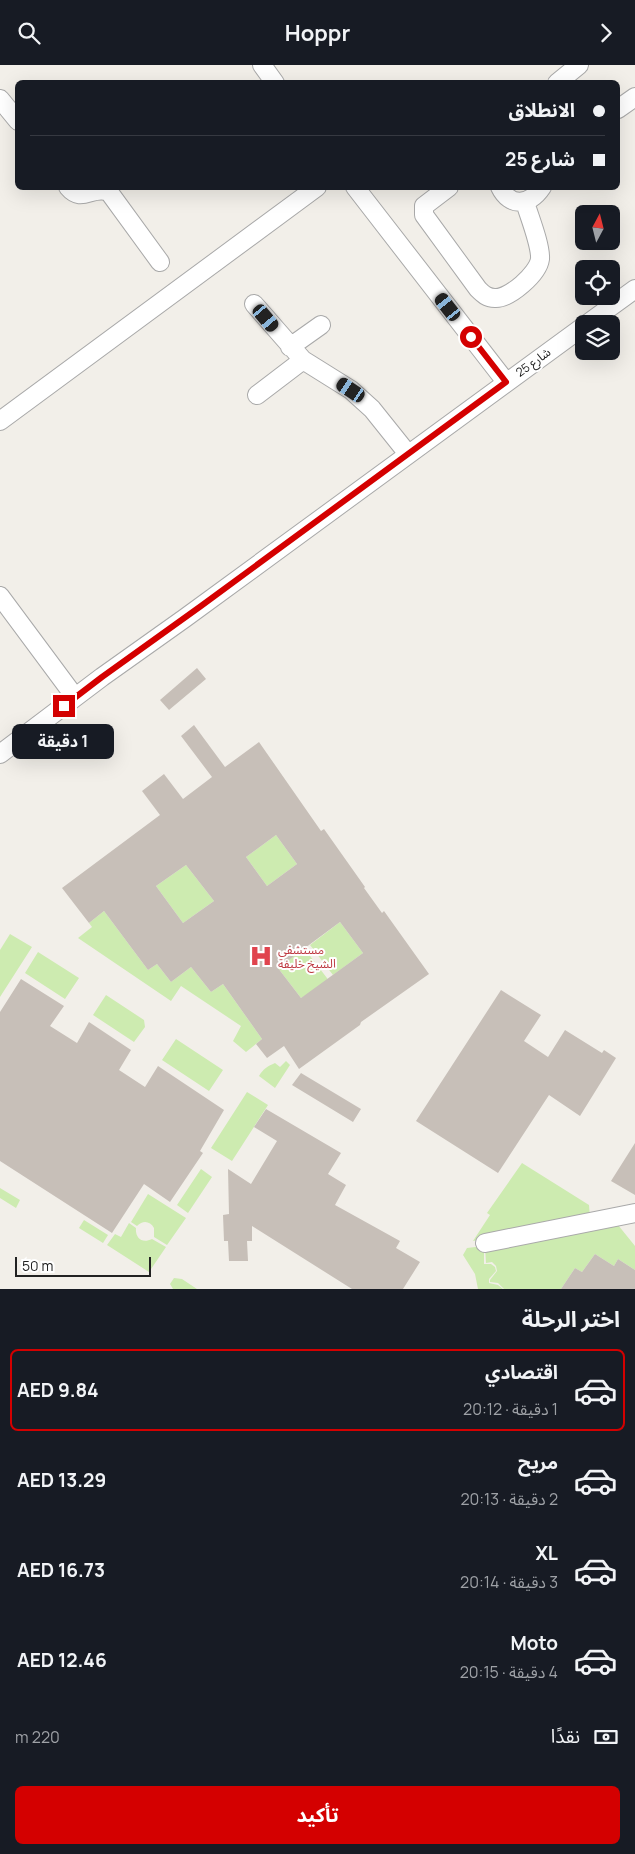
<!DOCTYPE html>
<html lang="ar">
<meta charset="utf-8">
<style>
:root{--surface:#171b24;--page:#20242c;--text:#f1f3f6;--muted:#9ea1a6;--line:#363941;--accent:#d40000}
body{margin:0;font-family:Manrope,"Noto Sans Arabic",sans-serif;background:var(--page);color:var(--text);direction:rtl;height:100vh;display:flex;flex-direction:column;font-size:19px;white-space:nowrap}
*{box-sizing:border-box;margin:0}
p{font-size:16px;color:var(--muted)}
.icon{flex:none;width:28px;height:28px;fill:none;stroke:currentColor;stroke-width:2;stroke-linecap:round;stroke-linejoin:round}
.map{position:relative;height:1224px;overflow:hidden;direction:ltr}
.side{display:flex;flex-direction:column;background:var(--surface);flex:1}
.side>*{flex:none}
.hud{position:absolute;left:15px;top:15px;width:605px;height:110px;border-radius:8px;box-shadow:0 5px 20px #0002;direction:rtl;display:grid;align-content:center;height:110px;padding:0 15px;background:var(--surface)}
.needle{width:32px;rotate:7deg}
.buttons{position:absolute;left:575px;top:140px;display:grid;gap:10px}
.buttons a{display:grid;place-items:center;width:45px;height:45px;border-radius:8px;background:var(--surface);box-shadow:0 5px 20px #0002;font-size:25px}
.scale{position:absolute;left:15px;bottom:12px;width:136px;box-sizing:border-box;padding-left:5px;border:2px solid #222;border-top:0;font-size:14px;line-height:18px;white-space:nowrap;color:#222;-webkit-text-stroke:4px #fff;paint-order:stroke}
.end{position:absolute;width:22px;height:22px;margin:-11px;border:6px solid #d40000;background:#fff;box-shadow:0 0 0 2px #fff}
.from{border-radius:50%}
.bubble{position:absolute;height:35px;border-radius:8px;background:var(--surface);box-shadow:0 5px 20px #0002;font-size:16px;font-weight:700;line-height:35px;text-align:center;direction:rtl}
.car{position:absolute;width:15px;height:30px;margin:-15px -8px;border-radius:6px;box-shadow:0 0 4px 1px #0007;background:linear-gradient(#222 24%,#8ab4d8 0 40%,#222 0 76%,#8ab4d8 0 86%,#222 0)}
.hud b{display:flex;align-items:center;gap:18px;height:48px;font-size:19px}
.hud b+b{border-top:1px solid var(--line)}
.hud i{width:12px;height:12px;background:var(--text)}
ul{padding:0;list-style:none}
li{display:flex;align-items:center;gap:15px;height:82px;margin:0 10px 8px;padding:0 5px;border:2px solid transparent;border-radius:8px}
li div{flex:1}
li b{display:block;font-size:19px}
li em{font-style:normal;font-weight:700}
li.on{border-color:var(--accent)}
li>.icon{width:45px;height:45px;stroke-width:1.5}
h2{padding:0 15px;font-size:22px;line-height:60px}
.pay{display:flex;align-items:center;gap:12px;height:55px;padding:0 15px;font-size:19px}
.pay p{margin-inline-start:auto}
.action{display:flex;gap:10px;margin-top:auto;padding:10px 15px}
.action a{flex:1;height:58px;border-radius:8px;background:var(--accent);color:#fff;font-size:20px;font-weight:700;line-height:58px;text-align:center}
header{display:flex;justify-content:space-between;align-items:center;height:65px;padding:0 15px;background:var(--surface);font-size:22px;font-weight:700}
.map>svg:first-child{display:block}
</style>
<header><svg class="icon" aria-label="forward" viewBox="0 0 24 24"><path d="M9 5l7 7-7 7"/></svg>Hoppr<svg class="icon" aria-label="search" viewBox="0 0 24 24"><circle cx="10" cy="10" r="6"/><path d="M15 15l6 6"/></svg></header>
<div class="map">
<svg width="635" height="1224" viewBox="0 0 635 1224">
<rect width="100%" height="100%" fill="#f2efe9"/>
<path fill="#cdebb0" d="M276,770l21,29 -30,22 -21,-29z
M186,800l28,36 -31,22 -27,-37z
M104,846l44,59 9,-6 14,18 20,-15 20,25 12,-8 39,55 -16,13 -13,-11 8,-15 -60,-40 -10,15 -93,-63 14,-11 -3,-4z
M340,857l23,31 -30,22 -23,-30z
M10,869l22,13 -32,50v-47z
M304,883l26,34 -29,16 -23,-30z
M38,887l41,26 -14,21 -40,-26z
M106,930l38,25 1,7 -11,15 -41,-27z
M176,974l47,31 -14,21 -47,-31z
M286,996l4,4 -15,23 -16,-12c4,-7 9,-10 16,-13l5,4z
M247,1027l21,13 -36,56 -21,-13z
M522,1098l67,42 1,13 -117,23 17,-26 -3,-2z
M201,1104l11,8 -24,36 -11,-8z
M0,1123l20,12 -4,8 -16,-10z
M148,1129l38,24 -19,27 -13,-8v-9c-4,-7 -11,-8 -17,-2l-6,-4z
M84,1155l24,15 -5,8 -24,-15z
M614,1155l21,26v24l-17,-11 -4,7 -19,-12 -13,18 -7,-4 -14,21h-57l-6,-6 -8,-1v-2l7,-9 -1,-5 -4,-4 -6,1 -1,-17z
M129,1158l7,5c-1,10 6,16 16,11l14,8 -17,25 -42,-27 8,-11 6,3z
M484,1181v18h7l4,3 1,4 -7,8v4l9,2 5,4h-25l-3,-15 -12,-19 4,-7z
M174,1213l8,1 15,10h-24l-3,-5z"/>
<path fill="#c7bfb8" fill-rule="evenodd" d="M197,603l9,11 -37,31 -9,-10z
M194,660l31,42 34,-25 62,89 3,-2 41,58 -1,1 18,25 2,-2 45,63 -68,48 -1,3 -61,44 -15,-23 -17,12 -11,-14 6,-5 -39,-55 -12,8 -20,-25 -20,15 -14,-18 -9,6 -44,-59 -15,12 -27,-35 98,-73 -18,-24 22,-17 19,25 29,-22 -31,-41zM276,770l21,29 -30,22 -21,-29zM186,800l28,36 -31,22 -27,-37zM340,857l23,31 -62,45 -23,-30z
M21,914l43,27 -14,20 27,17 12,-21 42,28 -12,20 26,17 13,-21 66,44 -24,41 3,2 -33,49 -26,-18 -32,49 -112,-72v-149z
M501,925l40,25 -17,26 24,16 17,-27 37,23 2,-3 12,8 -36,58 -31,-21 -51,78 -82,-52z
M301,1008l60,36 -8,13 -61,-37z
M266,1044l75,44 -13,21 18,11 -11,20 65,36 -4,7 24,14 -17,27h-51l-100,-63v15h-5l1,20h-19l-1,-20h-4l-1,-26 6,-1 -1,-45 23,15 26,-43 -23,-14z
M635,1078v52l-24,-14z
M595,1189l19,12 4,-7 17,11v19h-74l14,-21 7,4z"/>
<g fill="none" stroke-linecap="round" stroke-linejoin="round">
<defs>
<path id="street" d="M262,0l13,18
M557,18l22,-18
M0,34l18,22
M618,44l17,-12
M68,122c14,17 24,-2 41,5l51,70
M355,122l151,195
M449,122l-25,19v9l54,74c5,5 9,9 17,9 14,1 43,-24 45,-39 1,-14 -11,-43 -15,-57
M500,122c10,21 30,18 42,0
M254,239l49,56 48,30 21,19 36,45
M587,259l48,-35
M290,282l31,-22
M257,330l46,-35
M0,356l317,-234
M0,531l75,101
M0,689l102,-77 83,-59 399,-292
M485,1178l150,-30"/>
</defs>
<use href="#street" stroke="#a9a9a9" stroke-width="20"/>
<use href="#street" stroke="#fff" stroke-width="18"/>
</g>
<g fill="none" stroke-linecap="round" stroke-linejoin="round">
<path stroke="#d40000" stroke-width="6" d="M64,641l38,-29 99,-71 305,-224 -35,-45"/>
</g>
<defs>
<symbol id="hospital-bare" viewBox="-9 -9 18 18"><path d="M-5-5h3v3.5h4V-5h3V5h-3V1.5h-4V5h-3Z" fill="#e0444e" stroke="#fff" stroke-width="2.5" paint-order="stroke"/></symbol>
</defs>
<g fill-rule="evenodd">
<use href="#hospital-bare" x="245" y="875" width="32" height="32"/>
</g>
<g text-anchor="middle" dominant-baseline="central" stroke-width="4" stroke-linejoin="round" paint-order="stroke">
<g font-size="12" fill="#222" stroke="#fff">
<text transform="translate(533 297) rotate(-36)">شارع 25</text>
</g>
<g font-size="12" fill="#be3a42" stroke="#fff" text-anchor="start">
<text x="278" y="884">مستشفى<tspan x="278" dy="14">الشيخ خليفة</tspan></text>
</g>
</g>
</svg>
<div class="buttons">
<a><svg class="needle" viewBox="-14 -14 28 28"><path d="M0-13l5 13h-10z" fill="#e53935"/><path d="M0 13l5-13h-10z" fill="#9ea1a6"/></svg></a>
<a><svg class="icon" aria-label="locate" viewBox="0 0 24 24"><circle cx="12" cy="12" r="6"/><path d="M12 2v4M12 18v4M2 12h4M18 12h4"/></svg></a>
<a><svg class="icon" aria-label="layers" viewBox="0 0 24 24"><path d="M12 4l9 5-9 5-9-5zM3 14l9 5 9-5"/></svg></a>
</div>
<div class="scale">50 m</div>
<i class="end from" style="left:471px;top:272px"></i>
<i class="end" style="left:64px;top:641px"></i>
<div class="bubble" style="left:12px;top:659px;width:102px">1 دقيقة</div>
<i class="car" style="left:448px;top:242px;rotate:322deg"></i>
<i class="car" style="left:266px;top:253px;rotate:140deg"></i>
<i class="car" style="left:351px;top:325px;rotate:304deg"></i>
<div class="hud">
<b><i class="from"></i>الانطلاق</b>
<b><i></i>شارع 25</b>
</div>
</div>
<section class="side">
<h2>اختر الرحلة</h2>
<ul>
<li class="on"><svg class="icon" aria-label="car" viewBox="0 0 24 24"><path d="M5 17H2v-5l4-1 3-4h7l3 4 3 1v5h-3M9 17h6M6 11h13"/><circle cx="7" cy="17" r="2"/><circle cx="17" cy="17" r="2"/></svg><div><b>اقتصادي</b><p>1 دقيقة · 20:12</p></div><em>AED 9.84</em></li>
<li><svg class="icon" aria-label="car" viewBox="0 0 24 24"><path d="M5 17H2v-5l4-1 3-4h7l3 4 3 1v5h-3M9 17h6M6 11h13"/><circle cx="7" cy="17" r="2"/><circle cx="17" cy="17" r="2"/></svg><div><b>مريح</b><p>2 دقيقة · 20:13</p></div><em>AED 13.29</em></li>
<li><svg class="icon" aria-label="car" viewBox="0 0 24 24"><path d="M5 17H2v-5l4-1 3-4h7l3 4 3 1v5h-3M9 17h6M6 11h13"/><circle cx="7" cy="17" r="2"/><circle cx="17" cy="17" r="2"/></svg><div><b>XL</b><p>3 دقيقة · 20:14</p></div><em>AED 16.73</em></li>
<li><svg class="icon" aria-label="car" viewBox="0 0 24 24"><path d="M5 17H2v-5l4-1 3-4h7l3 4 3 1v5h-3M9 17h6M6 11h13"/><circle cx="7" cy="17" r="2"/><circle cx="17" cy="17" r="2"/></svg><div><b>Moto</b><p>4 دقيقة · 20:15</p></div><em>AED 12.46</em></li>
</ul>
<div class="pay"><svg class="icon" aria-label="cash" viewBox="0 0 24 24"><path d="M3 7h18v10H3z"/><circle cx="12" cy="12" r="2"/></svg>نقدًا<p>220 m</p></div>
<div class="action"><a>تأكيد</a></div>
</section>
